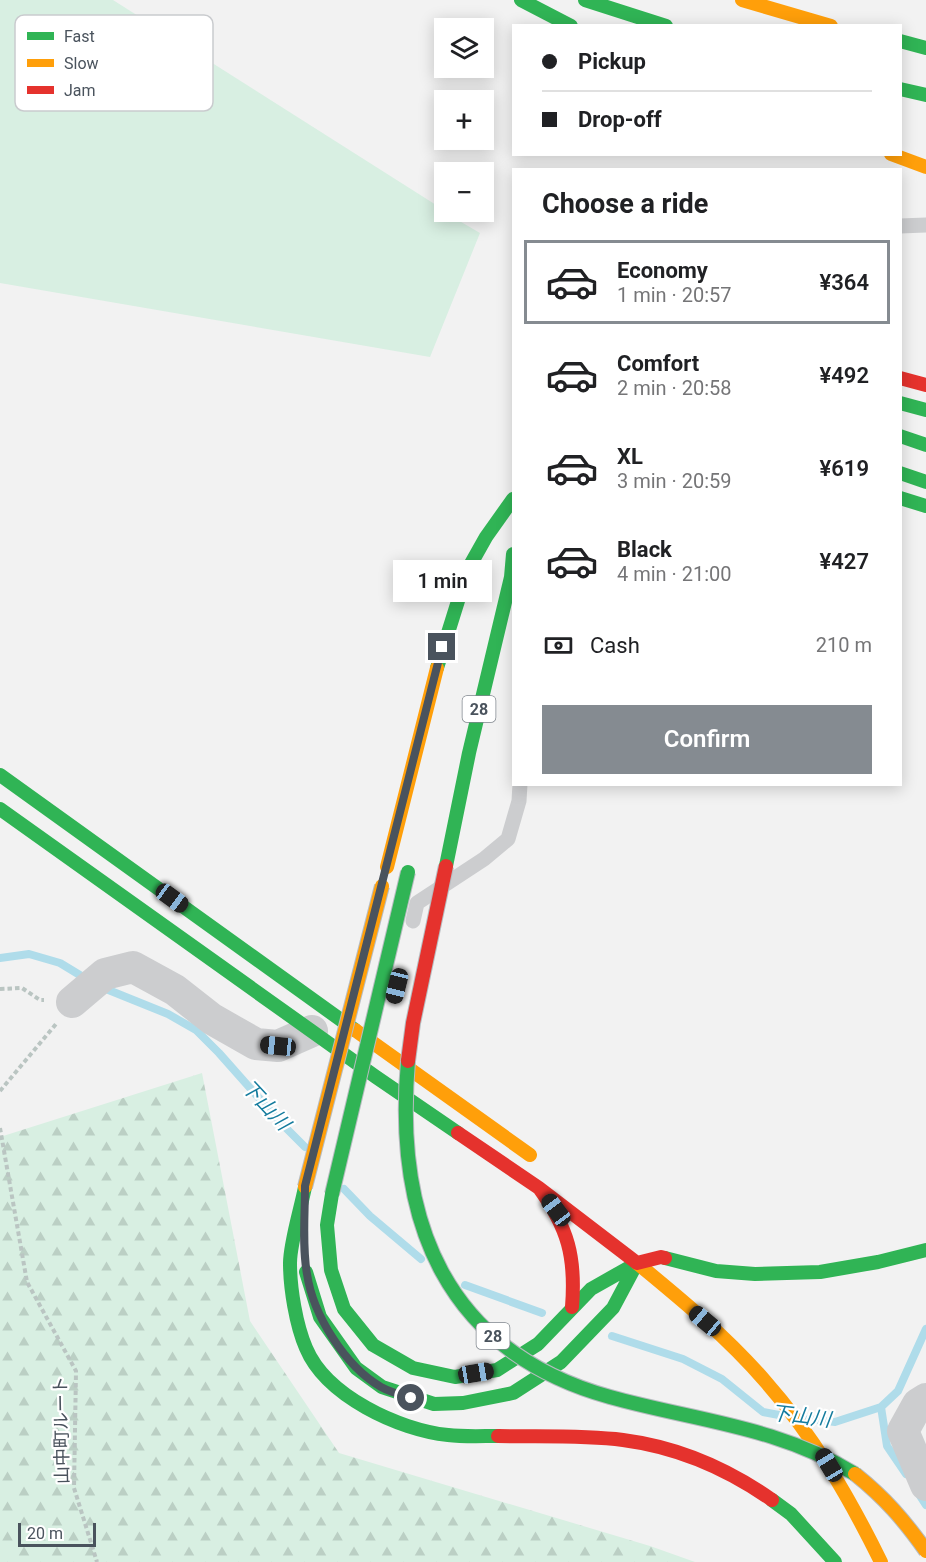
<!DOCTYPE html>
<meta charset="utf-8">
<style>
:root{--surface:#fff;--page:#f6f6f6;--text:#202124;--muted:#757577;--line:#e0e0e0;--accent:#858b91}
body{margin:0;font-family:Roboto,"Noto Sans JP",sans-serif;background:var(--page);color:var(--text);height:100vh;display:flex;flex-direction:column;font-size:22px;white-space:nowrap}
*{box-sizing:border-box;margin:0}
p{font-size:20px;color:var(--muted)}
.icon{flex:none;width:33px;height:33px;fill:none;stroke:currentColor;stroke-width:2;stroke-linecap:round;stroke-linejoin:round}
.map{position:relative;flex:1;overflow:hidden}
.panel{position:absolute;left:512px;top:168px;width:390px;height:618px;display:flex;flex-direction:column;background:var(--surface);border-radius:0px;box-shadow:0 3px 15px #0003}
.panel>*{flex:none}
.top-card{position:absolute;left:512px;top:24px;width:390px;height:132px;border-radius:0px;box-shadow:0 3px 15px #0003;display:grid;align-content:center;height:132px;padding:0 30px;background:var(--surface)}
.controls{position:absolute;left:434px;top:18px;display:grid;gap:12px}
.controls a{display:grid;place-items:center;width:60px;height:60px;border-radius:0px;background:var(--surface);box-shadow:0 3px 15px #0003;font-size:30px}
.scale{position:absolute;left:18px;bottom:15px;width:78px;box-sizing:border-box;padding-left:6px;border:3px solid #4a535d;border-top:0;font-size:16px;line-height:21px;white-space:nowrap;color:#4a535d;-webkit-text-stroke:4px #fff;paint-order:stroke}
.end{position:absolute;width:27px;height:27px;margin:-14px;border:8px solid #4a535d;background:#fff;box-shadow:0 0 0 3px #fff}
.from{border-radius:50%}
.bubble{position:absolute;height:42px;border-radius:0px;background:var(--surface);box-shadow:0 3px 15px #0003;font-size:20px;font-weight:600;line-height:42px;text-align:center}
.car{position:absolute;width:18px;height:36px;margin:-18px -9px;border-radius:8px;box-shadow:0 0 4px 2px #0007;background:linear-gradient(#222 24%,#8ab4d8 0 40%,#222 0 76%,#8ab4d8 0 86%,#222 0)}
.top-card b{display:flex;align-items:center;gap:21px;height:57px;font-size:22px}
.top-card b+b{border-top:2px solid var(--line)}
.top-card i{width:15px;height:15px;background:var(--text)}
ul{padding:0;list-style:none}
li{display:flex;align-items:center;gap:18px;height:84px;margin:0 12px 9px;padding:0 18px;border:3px solid transparent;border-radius:0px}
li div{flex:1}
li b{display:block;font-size:22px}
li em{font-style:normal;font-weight:600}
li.active{border-color:var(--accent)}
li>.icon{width:54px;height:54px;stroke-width:1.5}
h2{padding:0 30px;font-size:27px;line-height:72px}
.pay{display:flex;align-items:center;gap:15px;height:66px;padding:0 30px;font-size:22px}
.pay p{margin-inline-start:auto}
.action{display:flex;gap:12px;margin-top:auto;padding:12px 30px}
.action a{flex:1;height:69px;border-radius:0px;background:var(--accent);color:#fff;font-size:24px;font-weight:600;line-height:69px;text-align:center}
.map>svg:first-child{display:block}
</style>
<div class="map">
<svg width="926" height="1562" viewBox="0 0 926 1562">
<defs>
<pattern id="forest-firs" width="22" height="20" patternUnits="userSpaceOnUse" patternTransform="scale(1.5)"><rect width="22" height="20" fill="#d8efe2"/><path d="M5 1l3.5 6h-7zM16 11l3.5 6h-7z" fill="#bbcfc4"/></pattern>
</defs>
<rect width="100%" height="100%" fill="#f2f2f2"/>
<path fill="url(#forest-firs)" d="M202,1073l48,248 89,132 311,93 45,16h-695v-425z"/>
<path fill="#d8efe2" d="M0,0h113l331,210v2l36,21 -50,124 -430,-74z"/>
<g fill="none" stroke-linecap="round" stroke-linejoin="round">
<path stroke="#afdcea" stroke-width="8" d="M0,958l29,-4 31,9 28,17
M101,987l67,27 28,16 23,23 62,70 24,24
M344,1189l26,27 51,43
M465,1285l77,28
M612,1336l71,23 39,20 41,33 16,3
M881,1407l6,39 19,28
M809,1419l26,3 46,-15 17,-16 28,-62
M917,1491l9,14"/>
<path stroke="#bac5c2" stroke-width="4" stroke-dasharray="4.5 3" stroke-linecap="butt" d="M0,989l22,-1 18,12h4
M0,1091l56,-67
M0,1128l27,154 49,89 -2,117 23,74"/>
<path stroke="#cccdcf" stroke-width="15" d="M900,226l26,-1
M413,921l4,-18 67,-44 24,-20 11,-38 1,-17"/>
<path stroke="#cccdcf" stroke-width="32" d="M72,1002l33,-28 28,-7 42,23 37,29 44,25 22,2 34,-15
M926,1399l-8,5 -15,27 23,54"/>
<path stroke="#30b455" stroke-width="14" d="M521,0l50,26
M585,0l81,26
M900,41l26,7
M900,89l26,6
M900,403l26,7
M900,436l26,9
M900,473l26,9
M900,498l26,8
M437,668l31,-99 18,-32 27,-38
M0,775l355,255
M0,809l376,268 82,56
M446,866l23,-113 42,-176 2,-23
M305,1187c-4,21 -15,56 -15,76 0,25 6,62 16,85 20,48 93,82 142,87 16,2 34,1 50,1
M332,1194l-5,31 4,45 13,39 29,36 40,23 42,9 42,-7 41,-26 53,-55 46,-26
M665,1258l51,13 39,3 65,-2 58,-10 48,-12
M306,1272l14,45 36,51 26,19 52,17 29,-1 50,-10 48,-31 52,-54 24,-45
M772,1500l19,14 44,48"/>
<path stroke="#ff9f0a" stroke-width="14" d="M742,0l89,26
M891,154l35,13
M387,867l50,-199
M355,1030l175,125
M637,1263c45,37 90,74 128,118 48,54 84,116 116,181"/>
<path stroke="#e5322d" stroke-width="14" d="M900,378l26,7
M458,1133l81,55 98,75 24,-6 4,1
M539,1188c29,40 37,69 33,119
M498,1436c41,1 84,-1 125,4 54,7 105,29 149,60"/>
<defs>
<path id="fast-bridge" d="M408,1061c-14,160 37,290 202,336 86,24 167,29 245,77
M332,1194l76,-322"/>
<path id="slow-bridge" d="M305,1187l77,-301
M855,1474c30,24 49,46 71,77"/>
<path id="jam-bridge" d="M408,1061l5,-38 33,-157"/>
</defs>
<use href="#fast-bridge" stroke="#b7bcc0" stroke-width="16" stroke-linecap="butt"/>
<use href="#slow-bridge" stroke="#b7bcc0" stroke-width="16" stroke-linecap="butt"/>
<use href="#jam-bridge" stroke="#b7bcc0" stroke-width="16" stroke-linecap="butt"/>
<use href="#fast-bridge" stroke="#30b455" stroke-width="14"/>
<use href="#slow-bridge" stroke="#ff9f0a" stroke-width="14"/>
<use href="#jam-bridge" stroke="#e5322d" stroke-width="14"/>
</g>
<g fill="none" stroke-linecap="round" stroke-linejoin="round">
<path stroke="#4a535d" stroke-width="8" d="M411,1398c-10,-3 -21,-6 -30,-11 -36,-21 -68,-72 -74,-113 -5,-28 -2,-59 -2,-88l137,-539"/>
</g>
<g text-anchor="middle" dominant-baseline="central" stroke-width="4.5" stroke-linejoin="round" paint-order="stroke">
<g fill="#fff" stroke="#80878e" stroke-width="1.5">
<rect x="462.5" y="696" width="33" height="26" rx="4.5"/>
<rect x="476.5" y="1323" width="33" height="26" rx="4.5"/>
</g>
<g font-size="16" font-weight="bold" fill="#4a535d">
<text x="479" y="709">28</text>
<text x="493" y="1336">28</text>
</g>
<g font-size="18" fill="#4a535d" stroke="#fff">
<text transform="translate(61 1430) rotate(-91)">山中町ルート</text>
</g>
<g font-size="20" font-style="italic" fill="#157c9e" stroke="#fff">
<text transform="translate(266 1105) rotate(47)">下山川</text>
<text transform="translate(801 1416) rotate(7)">下山川</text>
</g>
</g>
<rect x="15" y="15" width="198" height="96" rx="9" fill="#fff" stroke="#c9cbce" stroke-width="1.5"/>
<rect x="27" y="32" width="27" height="8" fill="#30b455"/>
<rect x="27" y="59" width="27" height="8" fill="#ff9f0a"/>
<rect x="27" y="86" width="27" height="8" fill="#e5322d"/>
<g font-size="16" fill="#4a535d">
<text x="64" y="42">Fast</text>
<text x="64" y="69">Slow</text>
<text x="64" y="96">Jam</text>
</g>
</svg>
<div class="controls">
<a><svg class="icon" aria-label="layers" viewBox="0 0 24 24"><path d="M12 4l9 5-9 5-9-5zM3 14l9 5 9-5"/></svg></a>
<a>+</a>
<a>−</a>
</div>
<div class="scale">20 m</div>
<i class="end from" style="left:411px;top:1398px"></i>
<i class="end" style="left:442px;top:647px"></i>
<div class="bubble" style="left:393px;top:560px;width:99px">1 min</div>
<i class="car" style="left:172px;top:898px;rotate:126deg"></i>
<i class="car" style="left:397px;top:986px;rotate:194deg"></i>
<i class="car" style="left:278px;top:1046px;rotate:276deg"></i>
<i class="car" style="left:556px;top:1210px;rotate:323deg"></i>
<i class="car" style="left:705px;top:1321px;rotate:310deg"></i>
<i class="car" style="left:476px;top:1373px;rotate:81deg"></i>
<i class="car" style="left:829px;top:1465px;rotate:329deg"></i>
<div class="top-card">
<b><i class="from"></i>Pickup</b>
<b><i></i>Drop-off</b>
</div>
<section class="panel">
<h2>Choose a ride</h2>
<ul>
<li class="active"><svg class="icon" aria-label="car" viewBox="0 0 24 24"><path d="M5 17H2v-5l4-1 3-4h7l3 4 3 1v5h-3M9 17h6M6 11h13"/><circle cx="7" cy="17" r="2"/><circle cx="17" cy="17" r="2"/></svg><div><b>Economy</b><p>1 min · 20:57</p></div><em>¥364</em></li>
<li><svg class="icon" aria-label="car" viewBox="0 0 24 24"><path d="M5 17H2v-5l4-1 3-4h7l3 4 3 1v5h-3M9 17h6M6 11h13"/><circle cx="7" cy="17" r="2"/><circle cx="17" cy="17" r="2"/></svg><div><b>Comfort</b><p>2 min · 20:58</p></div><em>¥492</em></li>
<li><svg class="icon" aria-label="car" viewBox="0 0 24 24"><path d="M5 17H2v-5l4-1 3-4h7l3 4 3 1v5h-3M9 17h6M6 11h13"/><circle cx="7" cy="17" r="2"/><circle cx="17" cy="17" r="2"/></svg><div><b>XL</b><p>3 min · 20:59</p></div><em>¥619</em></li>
<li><svg class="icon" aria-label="car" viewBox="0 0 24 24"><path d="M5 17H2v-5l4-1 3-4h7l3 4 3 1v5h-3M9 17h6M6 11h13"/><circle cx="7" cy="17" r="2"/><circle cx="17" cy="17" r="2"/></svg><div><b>Black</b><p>4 min · 21:00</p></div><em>¥427</em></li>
</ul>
<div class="pay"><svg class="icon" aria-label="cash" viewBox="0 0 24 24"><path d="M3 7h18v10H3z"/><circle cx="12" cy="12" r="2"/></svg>Cash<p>210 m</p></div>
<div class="action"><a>Confirm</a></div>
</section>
</div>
